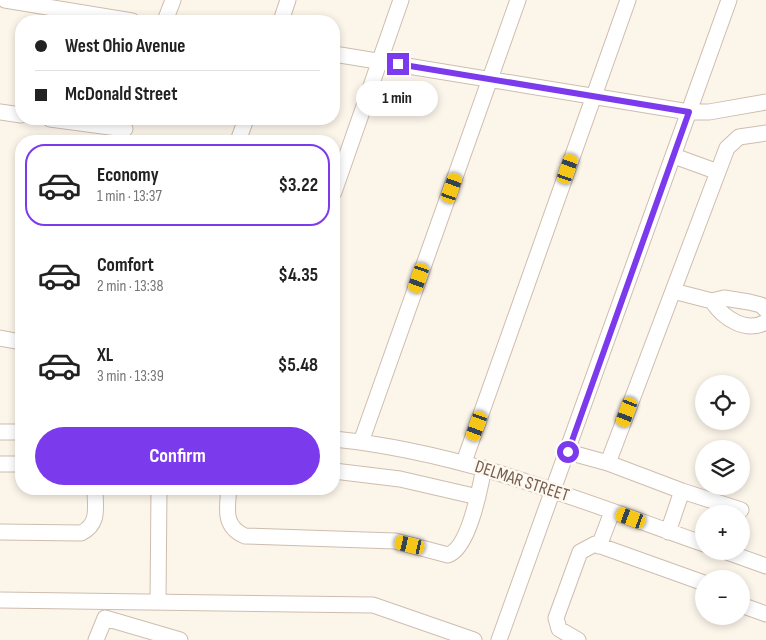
<!DOCTYPE html>
<meta charset="utf-8">
<style>
:root{--surface:#fff;--page:#f2f2f2;--text:#222;--muted:#767676;--line:#e0e0e0;--accent:#7c3aed}
body{margin:0;font-family:"Sofia Sans Condensed",sans-serif;background:var(--page);color:var(--text);height:100vh;display:flex;flex-direction:column;font-size:19px;white-space:nowrap}
*{box-sizing:border-box;margin:0}
p{font-size:16px;color:var(--muted)}
.icon{flex:none;width:28px;height:28px;fill:none;stroke:currentColor;stroke-width:2;stroke-linecap:round;stroke-linejoin:round}
.map{position:relative;flex:1;overflow:hidden}
.details{position:absolute;left:15px;top:135px;width:325px;height:360px;display:flex;flex-direction:column;background:var(--surface);border-radius:20px;box-shadow:0 2px 8px #0003}
.details>*{flex:none}
.banner{position:absolute;left:15px;top:15px;width:325px;height:110px;border-radius:20px;box-shadow:0 2px 8px #0003;display:grid;align-content:center;height:110px;padding:0 20px;background:var(--surface)}
.tools{position:absolute;left:695px;top:375px;display:grid;gap:10px}
.tools a{display:grid;place-items:center;width:55px;height:55px;border-radius:50%;background:var(--surface);box-shadow:0 2px 8px #0003;font-size:25px}
.end{position:absolute;width:22px;height:22px;margin:-11px;border:6px solid #7c3aed;background:#fff;box-shadow:0 0 0 2px #fff}
.from{border-radius:50%}
.bubble{position:absolute;height:35px;border-radius:18px;background:var(--surface);box-shadow:0 2px 8px #0003;font-size:16px;font-weight:700;line-height:35px;text-align:center}
.car{position:absolute;width:15px;height:30px;margin:-15px -8px;border-radius:6px;box-shadow:0 0 4px 1px #0007;background:linear-gradient(#f5c518 24%,#345 0 40%,#f5c518 0 76%,#345 0 86%,#f5c518 0)}
.banner b{display:flex;align-items:center;gap:18px;height:48px;font-size:19px}
.banner b+b{border-top:1px solid var(--line)}
.banner i{width:12px;height:12px;background:var(--text)}
ul{padding:9px 0 0;list-style:none}
li{display:flex;align-items:center;gap:15px;height:82px;margin:0 10px 8px;padding:0 10px;border:2px solid transparent;border-radius:20px}
li div{flex:1}
li b{display:block;font-size:19px}
li em{font-style:normal;font-weight:700}
li.current{border-color:var(--accent)}
li>.icon{width:45px;height:45px;stroke-width:1.5}
.primary-button{display:flex;gap:10px;margin-top:auto;padding:10px 20px}
.primary-button a{flex:1;height:58px;border-radius:30px;background:var(--accent);color:#fff;font-size:20px;font-weight:700;line-height:58px;text-align:center}
.map>svg:first-child{display:block}
</style>
<div class="map">
<svg width="766" height="640" viewBox="0 0 766 640">
<rect width="100%" height="100%" fill="#fcf5ea"/>
<g fill="none" stroke-linecap="round" stroke-linejoin="round">
<defs>
<path id="minor" d="M5,0l127,21
M165,21l8,-21
M281,21l7,-21
M334,54l355,58h20l57,-10
M0,112l21,3
M50,119l75,10
M238,141l8,-22
M674,156l44,16
M334,192l67,-192
M673,291l39,10 12,-3 25,4 12,3 5,5
M712,301c12,18 34,32 54,21
M0,338l21,4
M0,432h21
M334,439c129,13 248,62 370,105
M361,442l157,-442
M568,452l40,11 119,-315 12,-11 27,-4
M464,462l164,-462
M608,463l74,28 59,19
M0,464h21
M334,471l66,8 78,18
M229,489c-2,19 -6,38 16,47l150,5 53,14c21,-7 32,-67 36,-87
M0,532l81,1c19,-9 14,-26 14,-44
M668,532l14,-41
M599,546l13,-34
M724,551l42,15
M0,600l373,5 101,35
M158,602l1,-113
M741,605l25,9
M96,640l9,-22 75,22
M499,640l230,-640
M578,640l-19,-11 -3,-11 24,-66 15,-8 109,39"/>
</defs>
<use href="#minor" stroke="#cebdaf" stroke-width="17"/>
<use href="#minor" stroke="#fff" stroke-width="15"/>
</g>
<g fill="none" stroke-linecap="round" stroke-linejoin="round">
<path stroke="#7c3aed" stroke-width="6" d="M398,64l291,48 -121,340"/>
</g>
<g text-anchor="middle" dominant-baseline="central" stroke-width="5" stroke-linejoin="round" paint-order="stroke">
<g font-size="18" fill="#765c4d" stroke="#fef9f0">
<text transform="translate(522 481) rotate(18)">DELMAR STREET</text>
</g>
</g>
</svg>
<div class="tools">
<a><svg class="icon" aria-label="locate" viewBox="0 0 24 24"><circle cx="12" cy="12" r="6"/><path d="M12 2v4M12 18v4M2 12h4M18 12h4"/></svg></a>
<a><svg class="icon" aria-label="layers" viewBox="0 0 24 24"><path d="M12 4l9 5-9 5-9-5zM3 14l9 5 9-5"/></svg></a>
<a>+</a>
<a>−</a>
</div>
<i class="end from" style="left:568px;top:452px"></i>
<i class="end" style="left:398px;top:64px"></i>
<div class="bubble" style="left:356px;top:81px;width:82px">1 min</div>
<i class="car" style="left:568px;top:169px;rotate:19deg"></i>
<i class="car" style="left:452px;top:188px;rotate:19deg"></i>
<i class="car" style="left:419px;top:278px;rotate:199deg"></i>
<i class="car" style="left:627px;top:412px;rotate:201deg"></i>
<i class="car" style="left:477px;top:426px;rotate:200deg"></i>
<i class="car" style="left:631px;top:518px;rotate:290deg"></i>
<i class="car" style="left:410px;top:545px;rotate:283deg"></i>
<div class="banner">
<b><i class="from"></i>West Ohio Avenue</b>
<b><i></i>McDonald Street</b>
</div>
<section class="details">
<ul>
<li class="current"><svg class="icon" aria-label="car" viewBox="0 0 24 24"><path d="M5 17H2v-5l4-1 3-4h7l3 4 3 1v5h-3M9 17h6M6 11h13"/><circle cx="7" cy="17" r="2"/><circle cx="17" cy="17" r="2"/></svg><div><b>Economy</b><p>1 min · 13:37</p></div><em>$3.22</em></li>
<li><svg class="icon" aria-label="car" viewBox="0 0 24 24"><path d="M5 17H2v-5l4-1 3-4h7l3 4 3 1v5h-3M9 17h6M6 11h13"/><circle cx="7" cy="17" r="2"/><circle cx="17" cy="17" r="2"/></svg><div><b>Comfort</b><p>2 min · 13:38</p></div><em>$4.35</em></li>
<li><svg class="icon" aria-label="car" viewBox="0 0 24 24"><path d="M5 17H2v-5l4-1 3-4h7l3 4 3 1v5h-3M9 17h6M6 11h13"/><circle cx="7" cy="17" r="2"/><circle cx="17" cy="17" r="2"/></svg><div><b>XL</b><p>3 min · 13:39</p></div><em>$5.48</em></li>
</ul>
<div class="primary-button"><a>Confirm</a></div>
</section>
</div>
